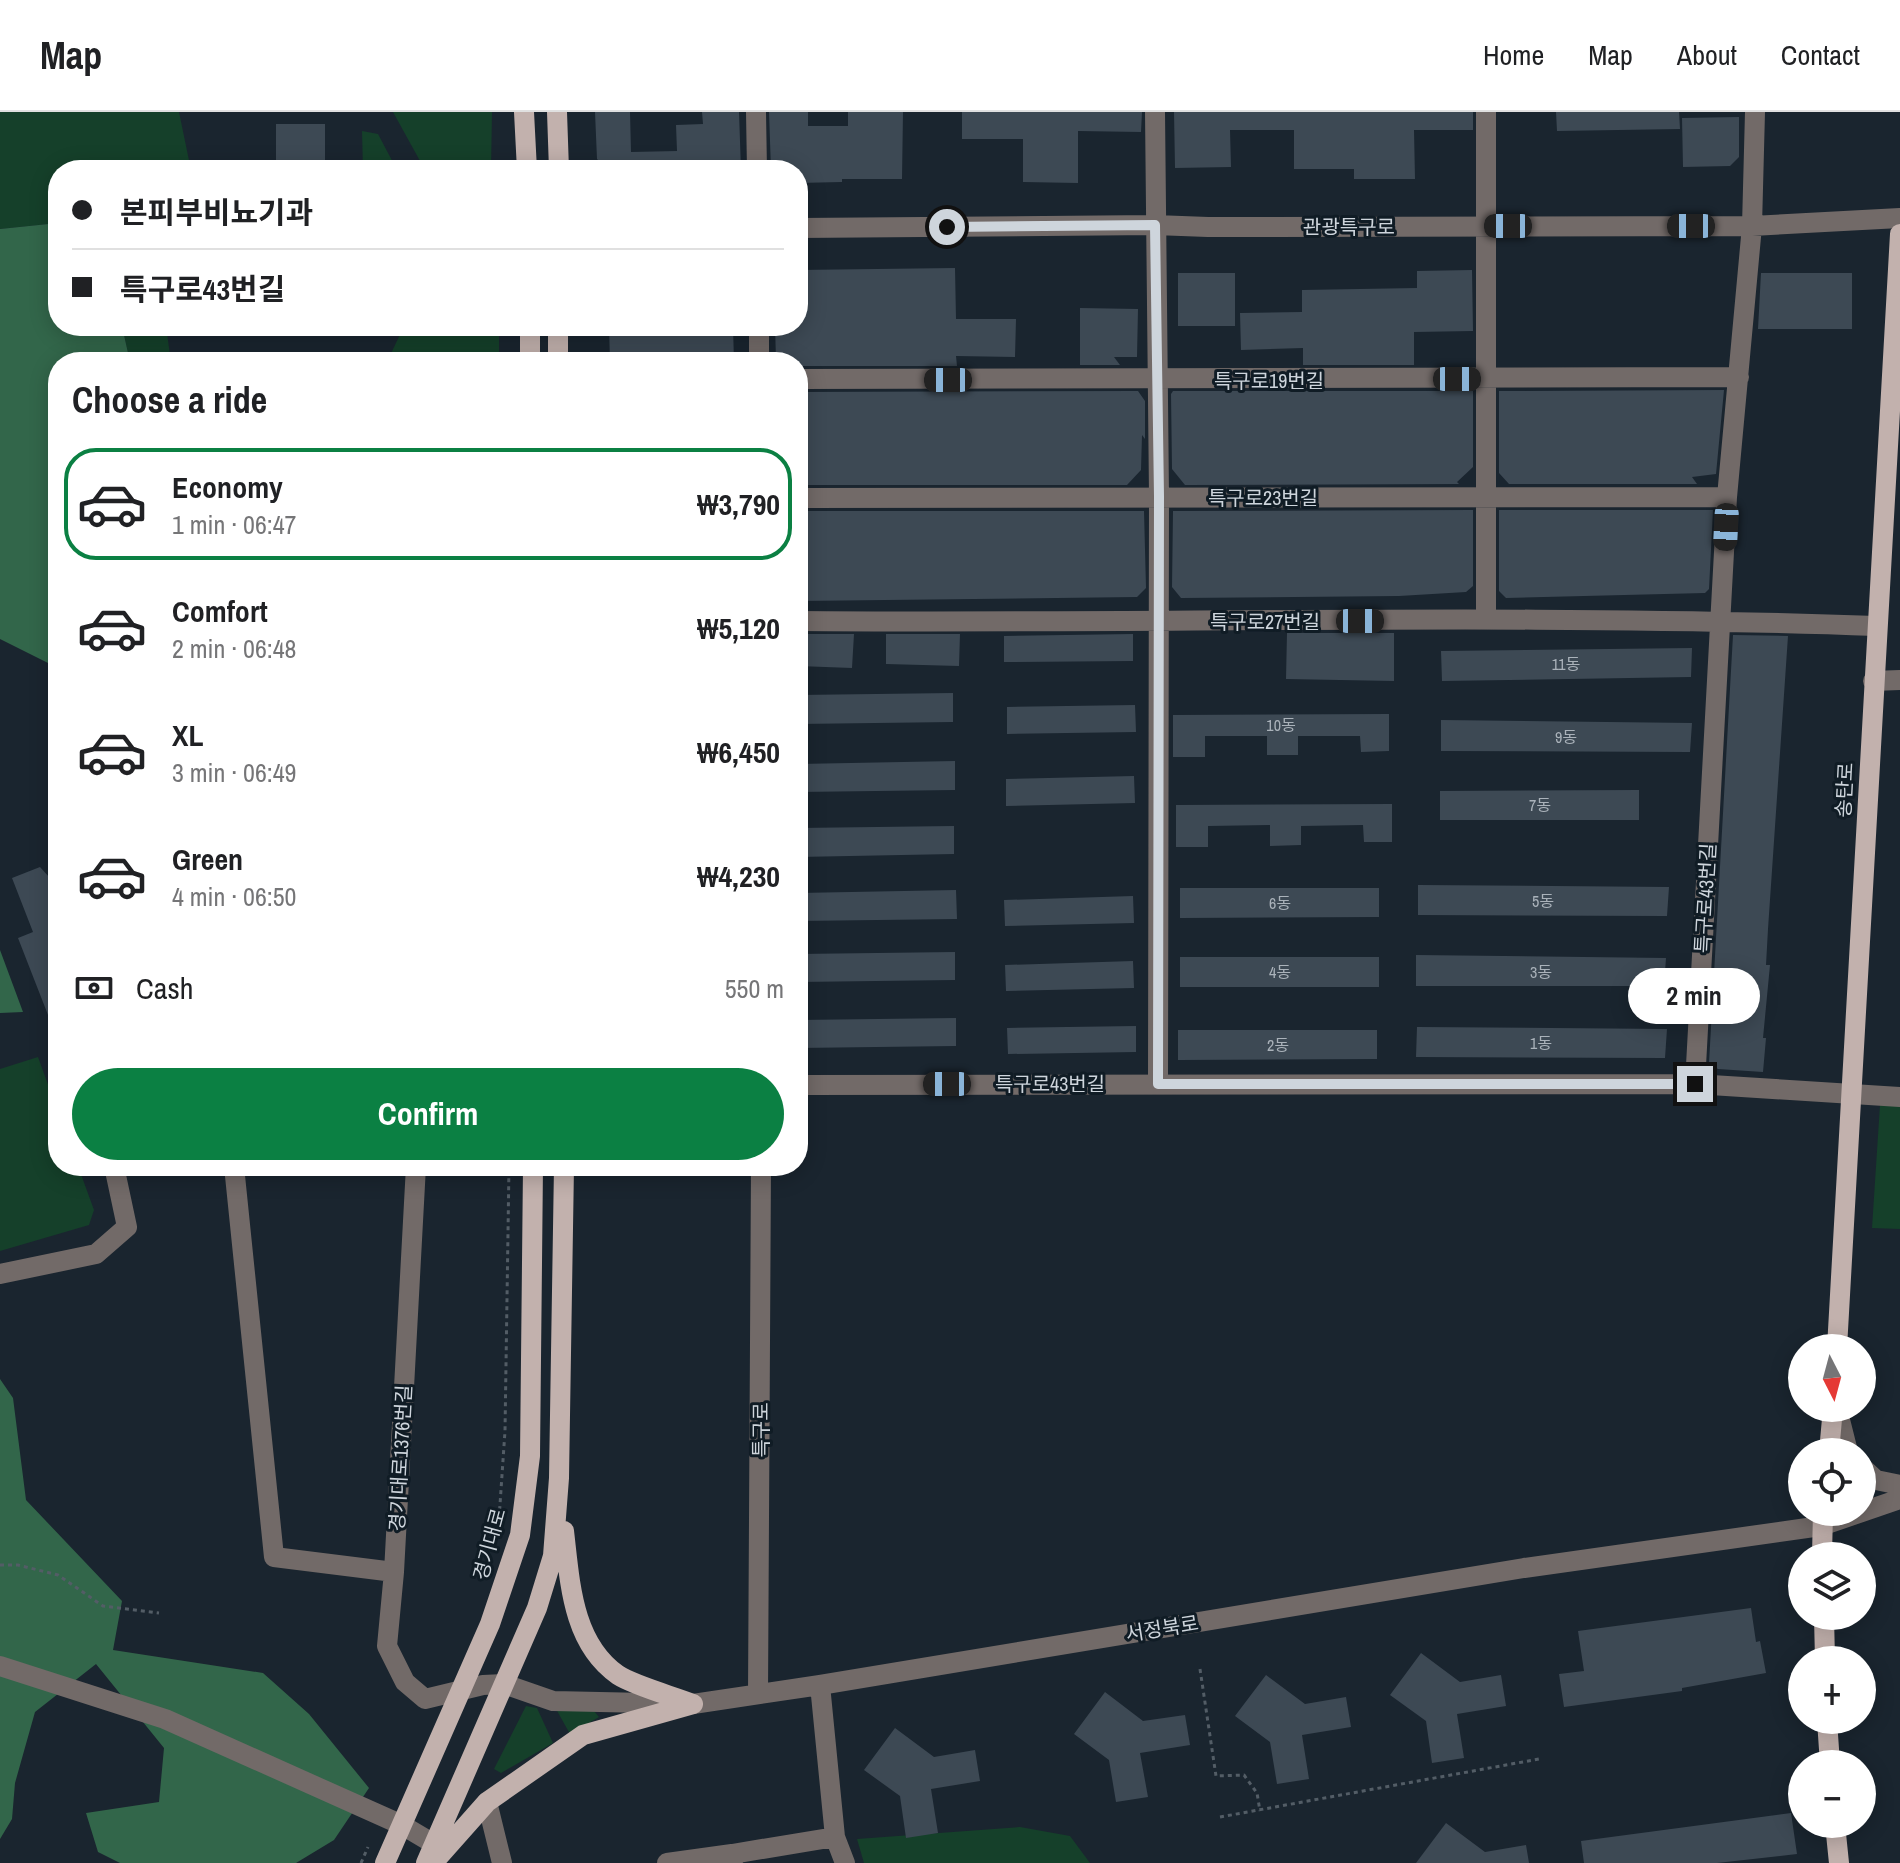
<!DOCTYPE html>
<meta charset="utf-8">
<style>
:root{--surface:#fff;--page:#f6f6f6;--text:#202124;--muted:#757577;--line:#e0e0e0;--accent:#0b8043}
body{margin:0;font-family:"Archivo Narrow","Noto Sans KR",sans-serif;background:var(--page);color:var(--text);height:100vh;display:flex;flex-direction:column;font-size:30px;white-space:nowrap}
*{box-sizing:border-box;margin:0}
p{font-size:26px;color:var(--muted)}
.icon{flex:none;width:44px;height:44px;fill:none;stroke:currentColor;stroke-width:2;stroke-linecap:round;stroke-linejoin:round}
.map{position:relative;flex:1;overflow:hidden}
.side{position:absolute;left:48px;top:240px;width:760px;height:824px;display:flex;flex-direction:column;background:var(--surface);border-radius:32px;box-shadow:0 4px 20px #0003}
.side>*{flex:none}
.guide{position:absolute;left:48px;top:48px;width:760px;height:176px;border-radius:32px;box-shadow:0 4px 20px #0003;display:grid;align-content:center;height:176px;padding:0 24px;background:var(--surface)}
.needle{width:52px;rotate:174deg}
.controls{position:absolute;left:1788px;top:1222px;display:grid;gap:16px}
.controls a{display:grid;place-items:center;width:88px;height:88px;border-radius:50%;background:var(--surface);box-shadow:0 4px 20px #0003;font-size:40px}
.end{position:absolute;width:36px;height:36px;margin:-18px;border:10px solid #ced5dc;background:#111;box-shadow:0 0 0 4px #111}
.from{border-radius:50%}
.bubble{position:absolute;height:56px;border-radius:28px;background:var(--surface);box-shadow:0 4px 20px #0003;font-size:26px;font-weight:700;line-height:56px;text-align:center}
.car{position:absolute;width:24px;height:48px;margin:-24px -12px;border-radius:10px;box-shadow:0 0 6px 2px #0007;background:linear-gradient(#222 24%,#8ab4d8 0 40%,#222 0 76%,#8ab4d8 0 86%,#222 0)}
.guide b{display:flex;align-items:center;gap:28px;height:76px;font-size:30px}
.guide b+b{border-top:2px solid var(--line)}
.guide i{width:20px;height:20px;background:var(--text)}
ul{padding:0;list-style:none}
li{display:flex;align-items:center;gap:24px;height:112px;margin:0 16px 12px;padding:0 8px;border:4px solid transparent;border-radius:32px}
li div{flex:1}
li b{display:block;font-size:30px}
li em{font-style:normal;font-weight:700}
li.current{border-color:var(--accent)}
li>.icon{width:72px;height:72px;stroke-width:1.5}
h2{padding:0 24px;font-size:36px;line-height:96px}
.pay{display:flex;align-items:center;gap:20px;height:88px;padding:0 24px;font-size:30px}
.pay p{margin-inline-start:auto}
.action{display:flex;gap:16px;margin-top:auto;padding:16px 24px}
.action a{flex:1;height:92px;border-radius:48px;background:var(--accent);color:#fff;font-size:32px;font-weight:700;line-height:92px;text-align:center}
header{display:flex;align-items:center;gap:48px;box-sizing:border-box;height:112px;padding:0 40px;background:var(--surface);border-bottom:2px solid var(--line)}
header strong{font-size:38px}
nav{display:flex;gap:44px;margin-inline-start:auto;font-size:28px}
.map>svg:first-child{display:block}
</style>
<header>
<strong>Map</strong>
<nav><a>Home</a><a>Map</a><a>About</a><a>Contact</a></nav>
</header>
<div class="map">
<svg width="1900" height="1751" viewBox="0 0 1900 1751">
<rect width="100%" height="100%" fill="#1a252f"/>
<path fill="#15402a" d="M0,0h179l12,58h-133v53l-58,6z
M393,0h99l-1,58h-66z
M362,19l16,3 19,36h-34z
M122,214h44l5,36h-41z
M404,214h95v36h-112z
M38,945l20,55v54h20l16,44 -5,15 -89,26v-182z
M1880,993l20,1v123l-28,-1z
M526,1594l11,2 16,35 -52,30 -7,-4z
M556,1597l38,2 5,6 -29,17z
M1020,1715l50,9 20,27h-226l-7,-24z"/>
<path fill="#32664a" d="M58,111v103h64l8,36h-72v306l-58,-29v-410z
M0,838l23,62 -23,1z
M0,1267l13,19 13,102 96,101 -9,49 150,23 46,41 60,74 -35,52 -38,23h-176l-22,-11 -12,-39 73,-11 5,-54 -68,-84 -61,48 -20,71 -3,36 -12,20z"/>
<path fill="#3d4954" d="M595,0h35l1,40 46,-1 -1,-26 27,-1 -1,-12h37l2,58h-133l-11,-11z
M769,0h39v14h40v-14h55l-1,67h-60v3l-44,1v-13h-27z
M962,0h180l-1,20 -63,-1v52l-55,-1v-43h-61z
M1174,0h299v18h-59l1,49h-61v-10h-60v-39h-64l1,37 -56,1z
M1556,0h123l1,17 -123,2z
M1739,5v40l-9,9 -47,1 -1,-49z
M276,12h49v46h-49z
M955,156l1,51h60l-1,38 -59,-1 1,10h-159v-6h-22l-1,-34h23v-56z
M1472,158l1,61 -59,1v33h-111v-17l-62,2 -1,-37 62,-1v-22l115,-2v-17z
M1178,161h57v53h-57z
M1761,161h91v56h-94z
M1080,196l58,1 -1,48h-23l6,8h-40z
M609,214h124l1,36h-124z
M1724,278l-8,84 -24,3 5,7h-188l-10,-11v-82z
M1138,279l7,10v38l-3,-4 -1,35 -14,15h-329v-93z
M1173,279h300v76l-16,15 2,2 -274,1 -13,-16 -1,-75z
M1473,398v76l-7,6 -67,4 -218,2 -9,-11 1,-76z
M1499,398h214l-4,79 -4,4 -199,5 -7,-7z
M798,399h346l2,77 -9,9 -339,4z
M1287,521h107v48l-108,-2z
M798,522h56l-2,34 -54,-2z
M886,522h74l-1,32 -73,-2z
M1133,522v27l-129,1v-26z
M1733,523l55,1 -20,293 -2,36h4l-7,73h3l-3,34 -45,-3 -9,-6z
M1692,536l-1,29 -249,4 -1,-30z
M953,581v29l-155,2v-29z
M1135,593l1,27 -129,2v-27z
M1389,602v37l-28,1 -1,-16h-62v19h-31v-19h-62v21h-32v-42z
M1441,608l251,3 -2,29 -249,-1z
M955,649v29l-157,2v-28z
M1134,664l1,27 -129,3v-27z
M1639,678v30h-199v-29z
M1392,692v38h-28l-1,-17 -62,1v19l-31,1v-21l-62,1v21h-32v-42z
M954,714v28l-156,3v-29z
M40,755l10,11 8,-3 -1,163 -39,-100 15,-6 -21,-54z
M1418,773l251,2 -2,29 -249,-1z
M1180,776h199v29l-199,1z
M956,778l1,29 -159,2v-28z
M1133,784l1,27 -129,3 -1,-26z
M955,840v28l-157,2v-28z
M1416,843l250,3 -2,28h-248z
M1180,845h199v30h-199z
M1133,849l1,27 -128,3 -1,-26z
M956,906v28l-158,2v-28z
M1136,914v26l-128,2 -1,-26z
M1417,915l250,2 -2,29 -249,-1z
M1178,918h199v29l-199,1z
M1751,1496l5,34 4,-1 6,32 -84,15v3l-118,16 -5,-33 25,-3 -6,-40z
M1421,1541l39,29 41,-7 5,31 -49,8 7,44 -32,5 -6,-42 -36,-26z
M1266,1563l39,29 41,-7 5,30 -49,8 7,44 -32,5 -7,-42 -35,-26z
M1105,1580l38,29 42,-6 5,30 -50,8 8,44 -32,5 -7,-42 -35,-26z
M895,1616l39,29 41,-7 5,31 -49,8 7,44 -32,5 -6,-42 -36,-26z
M1791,1701l6,41 -80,9h-133l-3,-22z
M1446,1711l39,29 41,-7 3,18h-113z"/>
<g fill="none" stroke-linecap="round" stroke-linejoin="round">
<path stroke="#535d66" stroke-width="3" stroke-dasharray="4 4" stroke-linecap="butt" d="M498,1422l7,-103 4,-265
M0,1453h18l40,10 45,31 56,7
M1200,1557l16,107 28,-1 13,18 3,18
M1220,1705l319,-58
M361,1751l7,-16"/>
<path stroke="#726a68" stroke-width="20" d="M756,0l1,58
M1155,0l4,384 -1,588
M1486,0v507
M798,116l357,-3 53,2 544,-1 148,-8
M759,214v36
M798,267l941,-2
M798,386l929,-1
M798,509c359,3 719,-8 1078,5
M1873,569l27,-1
M1695,972l32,-587 25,-271 3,-114
M798,973l897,-1 205,13
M234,1054l40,391 120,15
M416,1054l-22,406 -7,74 18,36 20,17 58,-14 21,-1 49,17 140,3 127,-19 704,-117 297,-42 79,-27
M0,1162l96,-20 31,-27 -13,-61
M1837,1296l11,44
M1862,1355l14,13 24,5
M0,1554l165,53 237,106 32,19
M820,1573l15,152 10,26
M758,1582l3,-528
M487,1690l15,61
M732,1742l103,-17
M667,1751l65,-9 1,9"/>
<path stroke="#c2b1ad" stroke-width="20" d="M524,0l3,58
M557,0l2,58
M530,250v-36
M558,250v-36
M1837,1236l63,-1114
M1829,1340l4,-44
M564,1419c6,51 8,112 54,144 17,11 55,21 75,29
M1822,1444l1,-44
M1824,1504l1,44
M1827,1608l3,44
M1835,1712l4,39
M385,1751l105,-239 30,-89 10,-79 3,-290
M426,1751l111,-255 16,-52 6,-78 5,-312
M433,1751l54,-61 96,-67 110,-31"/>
</g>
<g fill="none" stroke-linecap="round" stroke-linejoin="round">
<path stroke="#ced5dc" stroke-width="10" d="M947,115l208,-2 4,271 -1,588h537"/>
</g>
<g text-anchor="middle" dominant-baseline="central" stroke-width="6" stroke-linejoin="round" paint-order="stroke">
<g font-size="16" fill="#aab2ba">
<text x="1566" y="552">11동</text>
<text x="1281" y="613">10동</text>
<text x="1566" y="625">9동</text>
<text x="1540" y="693">7동</text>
<text x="1543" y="789">5동</text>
<text x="1280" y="791">6동</text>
<text x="1280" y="860">4동</text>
<text x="1541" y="860">3동</text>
<text x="1541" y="931">1동</text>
<text x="1278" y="933">2동</text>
</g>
<g font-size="20" fill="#ced5dc" stroke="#101c25">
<text x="1349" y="114">관광특구로</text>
<text x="1269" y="268">특구로19번길</text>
<text x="1263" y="385">특구로23번길</text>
<text x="1265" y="509">특구로27번길</text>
<text transform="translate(1844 678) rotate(-87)">송탄로</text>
<text transform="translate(1705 786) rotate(-87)">특구로43번길</text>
<text x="1050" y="971">특구로43번길</text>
<text transform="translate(760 1318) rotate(-90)">특구로</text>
<text transform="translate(400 1346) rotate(-87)">경기대로1376번길</text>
<text transform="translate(489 1432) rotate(-75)">경기대로</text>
<text transform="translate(1162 1516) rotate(-9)">서정북로</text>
</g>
</g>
</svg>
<div class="controls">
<a><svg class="needle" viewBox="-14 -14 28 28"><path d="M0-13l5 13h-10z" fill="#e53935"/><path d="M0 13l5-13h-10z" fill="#757577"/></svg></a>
<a><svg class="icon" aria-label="locate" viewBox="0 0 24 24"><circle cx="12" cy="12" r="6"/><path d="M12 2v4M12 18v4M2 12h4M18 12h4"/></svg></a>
<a><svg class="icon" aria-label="layers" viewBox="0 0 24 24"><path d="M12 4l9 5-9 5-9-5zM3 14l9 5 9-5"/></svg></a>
<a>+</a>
<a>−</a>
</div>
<i class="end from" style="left:947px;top:115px"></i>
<i class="end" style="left:1695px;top:972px"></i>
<div class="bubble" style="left:1628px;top:856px;width:132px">2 min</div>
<i class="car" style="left:1508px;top:114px;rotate:270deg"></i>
<i class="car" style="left:1691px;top:114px;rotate:270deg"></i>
<i class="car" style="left:1457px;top:267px;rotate:90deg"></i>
<i class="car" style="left:948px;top:268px;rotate:270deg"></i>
<i class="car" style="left:1726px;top:415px;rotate:183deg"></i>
<i class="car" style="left:1360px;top:509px;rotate:90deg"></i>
<i class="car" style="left:947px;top:972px;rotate:270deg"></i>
<div class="guide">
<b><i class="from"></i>본피부비뇨기과</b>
<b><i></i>특구로43번길</b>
</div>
<section class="side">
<h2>Choose a ride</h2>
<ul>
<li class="current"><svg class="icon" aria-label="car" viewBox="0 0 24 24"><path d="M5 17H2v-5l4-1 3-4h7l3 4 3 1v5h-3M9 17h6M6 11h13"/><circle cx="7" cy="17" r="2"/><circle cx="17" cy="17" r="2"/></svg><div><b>Economy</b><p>1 min · 06:47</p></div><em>₩3,790</em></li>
<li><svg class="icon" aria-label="car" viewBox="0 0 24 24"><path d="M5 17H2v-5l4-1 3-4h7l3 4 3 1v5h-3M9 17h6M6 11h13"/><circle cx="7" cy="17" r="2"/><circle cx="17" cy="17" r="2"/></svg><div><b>Comfort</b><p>2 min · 06:48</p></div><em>₩5,120</em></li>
<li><svg class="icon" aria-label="car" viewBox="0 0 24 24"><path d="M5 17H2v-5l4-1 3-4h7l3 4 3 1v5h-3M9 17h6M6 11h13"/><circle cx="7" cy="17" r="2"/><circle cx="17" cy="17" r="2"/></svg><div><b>XL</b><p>3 min · 06:49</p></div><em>₩6,450</em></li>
<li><svg class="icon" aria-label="car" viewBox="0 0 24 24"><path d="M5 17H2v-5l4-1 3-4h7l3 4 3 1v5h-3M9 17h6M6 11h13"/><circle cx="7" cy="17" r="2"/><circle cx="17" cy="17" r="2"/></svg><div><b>Green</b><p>4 min · 06:50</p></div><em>₩4,230</em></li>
</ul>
<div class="pay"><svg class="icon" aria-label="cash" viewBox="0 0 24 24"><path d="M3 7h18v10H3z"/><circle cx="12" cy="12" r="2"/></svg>Cash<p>550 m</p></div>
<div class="action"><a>Confirm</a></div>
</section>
</div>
